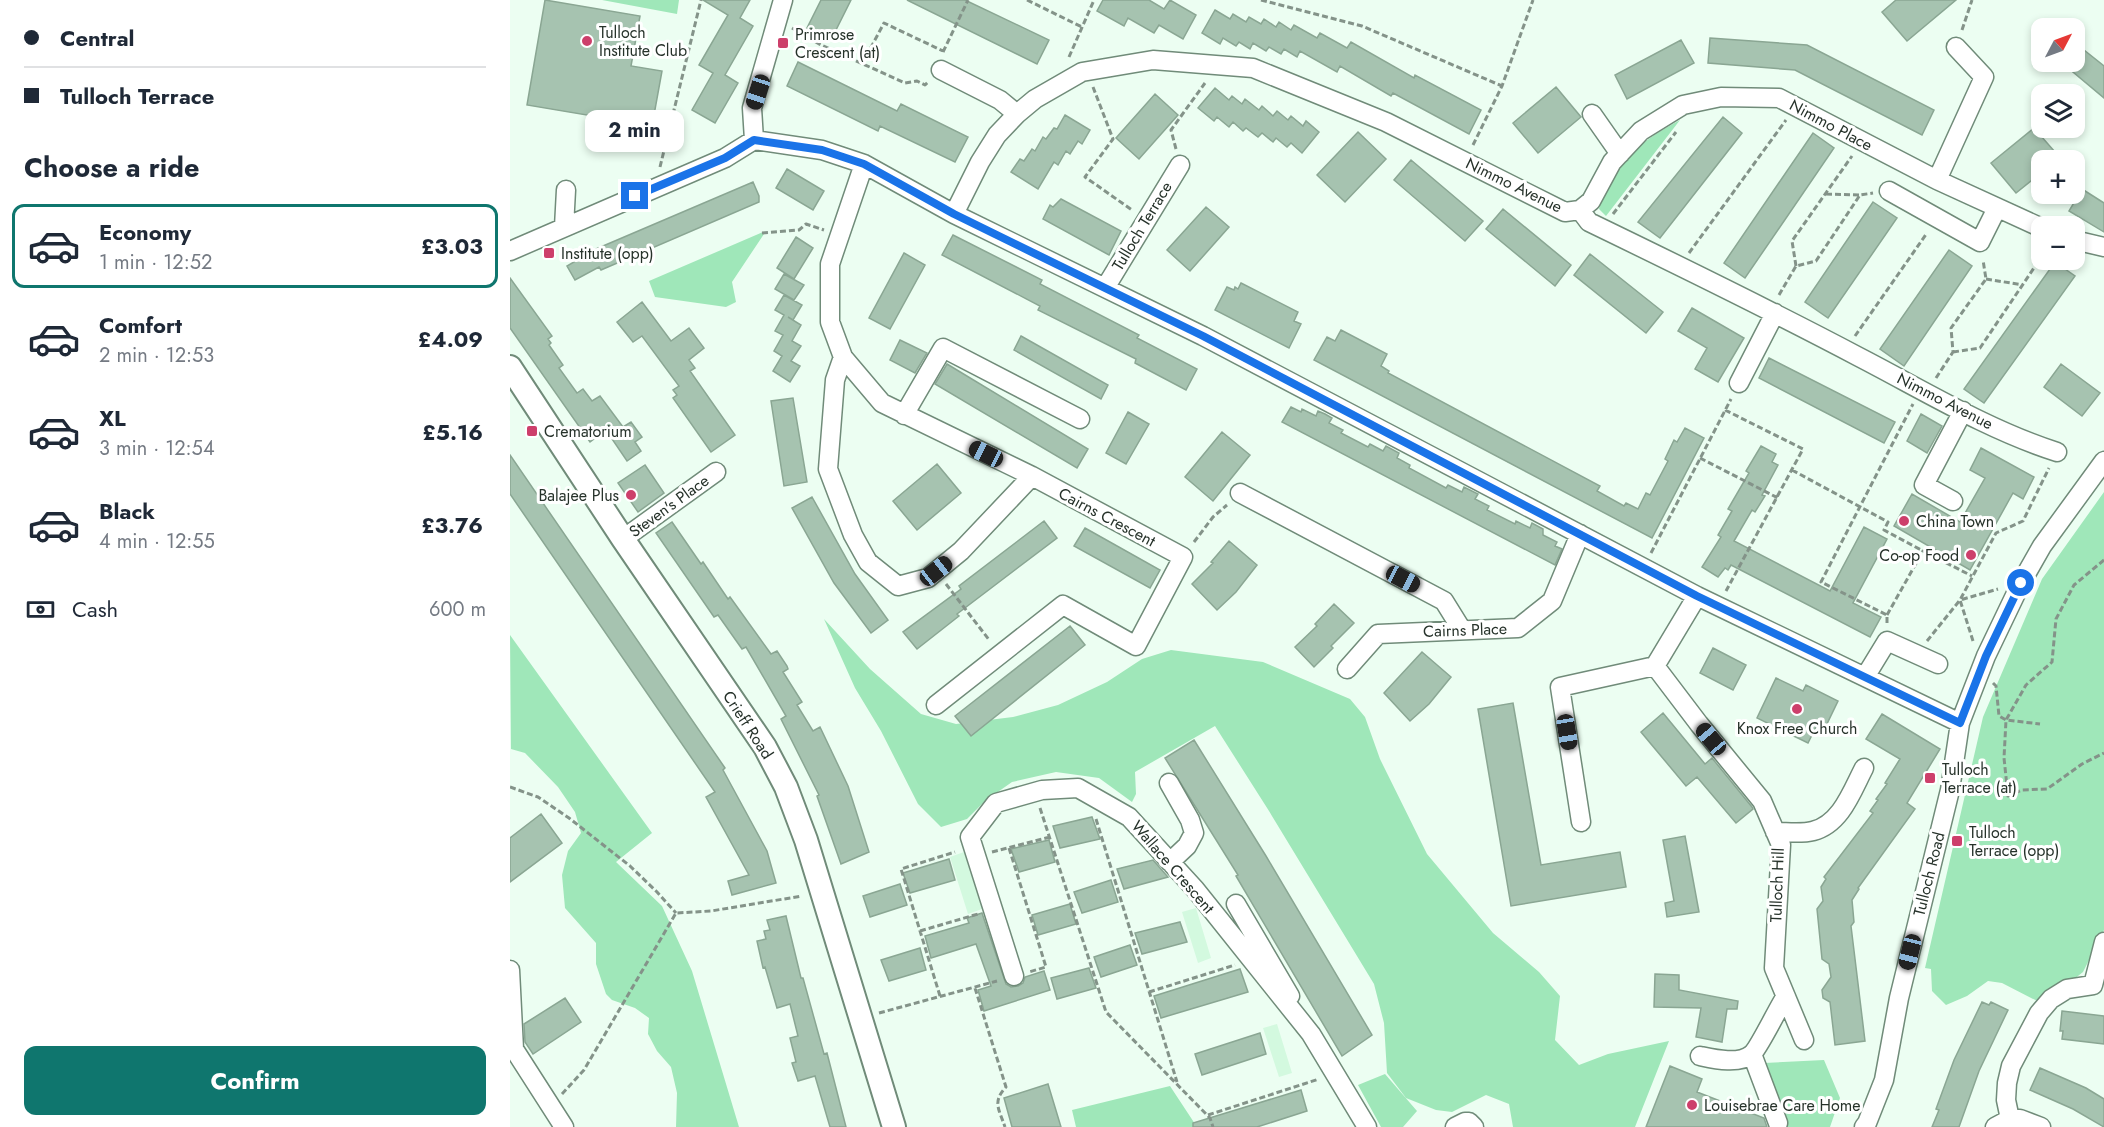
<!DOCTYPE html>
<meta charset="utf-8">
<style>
:root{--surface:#fff;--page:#f6f6f7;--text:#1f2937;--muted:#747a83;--line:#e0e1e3;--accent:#0f766e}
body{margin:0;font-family:Jost,sans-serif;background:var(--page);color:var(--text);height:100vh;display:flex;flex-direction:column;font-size:22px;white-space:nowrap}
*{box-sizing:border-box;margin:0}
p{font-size:20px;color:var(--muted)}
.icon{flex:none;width:33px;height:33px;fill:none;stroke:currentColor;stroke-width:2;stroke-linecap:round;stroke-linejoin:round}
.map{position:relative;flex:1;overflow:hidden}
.details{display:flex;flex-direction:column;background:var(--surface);width:510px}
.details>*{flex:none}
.hud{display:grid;align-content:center;height:132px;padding:0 24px;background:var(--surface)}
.needle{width:39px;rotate:49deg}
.controls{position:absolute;left:1521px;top:18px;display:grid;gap:12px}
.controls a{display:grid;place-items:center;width:54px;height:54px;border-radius:12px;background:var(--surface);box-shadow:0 3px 9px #0003;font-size:30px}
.end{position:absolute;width:27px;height:27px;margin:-14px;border:8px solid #1a73e8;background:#fff;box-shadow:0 0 0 3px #fff}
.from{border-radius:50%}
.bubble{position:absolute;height:42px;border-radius:12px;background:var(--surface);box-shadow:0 3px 9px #0003;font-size:20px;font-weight:700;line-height:42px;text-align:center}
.car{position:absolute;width:18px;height:36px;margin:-18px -9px;border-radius:8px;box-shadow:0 0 4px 2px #0007;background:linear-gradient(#222 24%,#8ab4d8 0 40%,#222 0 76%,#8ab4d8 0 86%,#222 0)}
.hud b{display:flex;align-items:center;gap:21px;height:57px;font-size:22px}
.hud b+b{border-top:2px solid var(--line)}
.hud i{width:15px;height:15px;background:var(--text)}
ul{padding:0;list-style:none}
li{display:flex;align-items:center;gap:18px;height:84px;margin:0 12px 9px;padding:0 12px;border:3px solid transparent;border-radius:12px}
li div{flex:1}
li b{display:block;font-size:22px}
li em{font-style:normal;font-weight:700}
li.active{border-color:var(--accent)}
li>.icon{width:54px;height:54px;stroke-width:1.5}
h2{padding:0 24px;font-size:27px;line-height:72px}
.pay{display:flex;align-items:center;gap:15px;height:66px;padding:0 24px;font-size:22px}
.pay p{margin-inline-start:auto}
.button{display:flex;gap:12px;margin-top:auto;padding:12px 24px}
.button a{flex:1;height:69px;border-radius:12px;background:var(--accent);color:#fff;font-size:24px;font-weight:700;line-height:69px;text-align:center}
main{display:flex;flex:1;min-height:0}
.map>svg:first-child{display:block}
</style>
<main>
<section class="details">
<div class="hud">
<b><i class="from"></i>Central</b>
<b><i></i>Tulloch Terrace</b>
</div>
<h2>Choose a ride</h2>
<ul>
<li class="active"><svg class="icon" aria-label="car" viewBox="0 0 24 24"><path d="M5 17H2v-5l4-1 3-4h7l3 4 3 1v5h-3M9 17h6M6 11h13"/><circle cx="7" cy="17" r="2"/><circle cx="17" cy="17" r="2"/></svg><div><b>Economy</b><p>1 min · 12:52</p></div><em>£3.03</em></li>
<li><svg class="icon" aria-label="car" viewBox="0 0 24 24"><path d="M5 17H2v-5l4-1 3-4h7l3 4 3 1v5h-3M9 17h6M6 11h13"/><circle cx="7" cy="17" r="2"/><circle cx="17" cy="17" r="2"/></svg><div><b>Comfort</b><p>2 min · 12:53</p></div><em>£4.09</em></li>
<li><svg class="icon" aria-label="car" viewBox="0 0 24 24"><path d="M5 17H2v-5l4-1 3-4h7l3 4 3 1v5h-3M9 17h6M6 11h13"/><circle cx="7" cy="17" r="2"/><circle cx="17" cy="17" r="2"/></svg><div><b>XL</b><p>3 min · 12:54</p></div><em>£5.16</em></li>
<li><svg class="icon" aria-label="car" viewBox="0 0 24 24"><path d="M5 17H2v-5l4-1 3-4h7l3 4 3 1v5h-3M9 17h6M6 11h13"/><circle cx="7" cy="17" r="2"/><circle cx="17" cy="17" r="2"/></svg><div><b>Black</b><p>4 min · 12:55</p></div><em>£3.76</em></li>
</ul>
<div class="pay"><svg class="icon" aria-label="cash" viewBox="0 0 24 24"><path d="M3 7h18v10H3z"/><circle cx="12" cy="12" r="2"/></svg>Cash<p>600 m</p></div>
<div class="button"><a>Confirm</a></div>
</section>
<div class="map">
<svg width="1594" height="1127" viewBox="0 0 1594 1127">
<rect width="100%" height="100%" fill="#ecfef2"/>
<path fill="#d3f9df" d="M454,852l18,57 -14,5 -18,-57z
M686,908l15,50 -13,5 -16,-51z
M767,1024l15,49 -13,4 -16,-49z"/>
<path fill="#9fe7b9" d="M92,0h77l-2,14z
M1170,120l-74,96 -7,-7c12,-46 42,-68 81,-89z
M253,232l1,2 -32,48 4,20 -10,5 -71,-10 -6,-16z
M1594,492v438l-21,42 -40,32 -41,-21 -14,-2 -21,15 -21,9 -14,-14 -1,-22 -6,-1 58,-251 59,-138z
M314,619l46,50 51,45 35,10 57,-7 45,-12 49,-23 35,-23 29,-9 92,12 87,37 15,18 15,42 47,95 66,79 46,39 21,24 -5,44 24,25 29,-11 61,-13 -34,86h-122l-4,-23 -23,-9 -34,17 -16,-2 -30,-12 -19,-25 -3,-50 -10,-39 -105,-173 -54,-85 -80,46 1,22 -4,8 -33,-24 -43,-6 -44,10 -27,19 -18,18 -26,8 -23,-23 -37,-73 -26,-43z
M0,635l142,198 -36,29 46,44 30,65 47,156h-63l1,-34 -6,-26 -14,-16 -9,-17 1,-16 -14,-10 -23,-8 -6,-6 -10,-30v-21l-31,-35 -3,-33 6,-24 13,-18 -6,-21 -17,-25 -33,-34 -14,-4z
M1314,1060l16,38 -10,29h-45l-21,-64z
M875,1074l32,37 -14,16h-22l-23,-42z
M660,1086l27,41h-121l-4,-17z"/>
<path fill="#a6c3b0" stroke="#8aa693" stroke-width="1.5" d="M35,0l95,16 -9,50 31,5 -10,55 -125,-21z
M193,0h47l-10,18 13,8 -28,49 13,8 -23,40 -23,-13 21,-37 -14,-8 29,-50z
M311,0h30l-20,40 -24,-12z
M397,0h58l84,40 -12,24z
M593,0h46l15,9 6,-9 26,15 -13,24 -24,-14 -5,8 -26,-15 -4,8 -27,-15z
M1386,0h60l-49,41 -25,-29z
M705,10l15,9 3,-5 13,8 3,-5 12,7 3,-5 12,8 3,-5 12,8 3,-5 23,13 3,-5 27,15 4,-6 63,36 1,-3 66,35 -12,24 -76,-41 -2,3 -51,-30 -3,6 -37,-21 -3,6 -13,-8 -3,5 -12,-7 -3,4 -13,-8 -3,6 -11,-7 -3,4 -13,-8 -3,6 -18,-11z
M1200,38l97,7 127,65 -12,25 -127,-65 -87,-7z
M1171,40l13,23 -67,36 -12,-24z
M1564,42l30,24v32l-43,-36h13z
M288,62l99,49 4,-7 67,33 -13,25 -75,-36 -2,5 -91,-45z
M1046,87l25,30 -43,36 -25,-30z
M705,88l14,12 3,-4 10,8 3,-5 14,11 3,-4 11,10 4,-5 11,9 3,-4 12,10 3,-5 13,11 -17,21 -11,-10 -4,4 -11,-9 -3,4 -11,-9 -4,4 -12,-9 -3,3 -10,-9 -4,5 -12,-10 -3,4 -16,-13z
M645,94l23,21 -39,44 -23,-21z
M555,115l25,15 -8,14 -4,-3 -8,13 -4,-3 -8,14 -4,-3 -16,27 -27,-17 9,-13 4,2 8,-12 3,2 8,-14 3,2 8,-11 3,1z
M1213,117l19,16 -82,105 -22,-16z
M1524,128l28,32h-20v12l-26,21 -25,-30z
M848,132l28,27 -41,43 -28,-27z
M1303,133l21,15 -89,130 -21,-15z
M901,160l72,61 -18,20 -71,-61z
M277,169l37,22 -11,19 -37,-22z
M243,182l6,14v6l-158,68 -2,-3 -24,13 -8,-14 29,-17z
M1572,189l22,14v29l-35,-21z
M551,199l60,32 -12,24 -66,-36 7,-14 3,2z
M1363,202l24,16 -69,100 -23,-16z
M696,207l23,20 -39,44 -23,-21z
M993,209l68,56 -16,21 -69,-57z
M443,235l89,45 -2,4 99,51 -2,3 60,31 -11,21 -51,-27 1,-4 -98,-49 2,-4 -98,-51z
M286,237l17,11 -19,31 -17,-11z
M1439,250l23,16 -68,100 -24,-17z
M394,253l21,12 -35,64 -21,-11z
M1080,254l73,58 -17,21 -72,-58z
M1545,262l20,14 -91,127 -20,-14z
M274,274l20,11 -10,15 -19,-11z
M0,278l42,58 -4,3 3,4 -2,2 14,20 -4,3 18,25 6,-4 9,12 8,-5 23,31 8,-5 11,15 -7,5 6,9 -14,10 -21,-31 -16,12 -80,-114z
M731,283l57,29 -4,9 7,3 -12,24 -74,-38 12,-23 7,3 1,-3 3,2z
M274,295l18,10 -9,15 -5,-3 13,8 -9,16 9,5 -10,15 9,5 -10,16 -17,-11 9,-15 -8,-5 9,-16 -8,-4 9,-16 -9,-5z
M132,302l29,39 18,-13 15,20 -15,12 6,8 -5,3 45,64 -24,17 -38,-54 4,-3 -4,-5 6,-4 -37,-50 -9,6 -16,-20z
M1182,308l52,30 -26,44 -23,-13 12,-21 -29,-17z
M831,330l46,24 -6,12 8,5 -1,2 212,113 -3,5 27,15 2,-3 12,6 8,-16 4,2 18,-34 -3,-2 9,-19 3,2 8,-14 19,10 -52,100 -338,-178 13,-23 8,4z
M511,336l87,49 -7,14 -87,-49z
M390,340l27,13 -12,20 -25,-13z
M1259,358l126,64 -11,21 -125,-65z
M437,364l141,85 -11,19 -142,-84z
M1551,364l39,29 -18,23 -38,-29z
M283,398l14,84 -23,4 -13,-85z
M781,407l10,5 1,-3 14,7 2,-5 7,3 7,4 -3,5 14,7 -2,3 27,14 2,-3 13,7 3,-5 13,7 -2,5 13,7 -1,3 37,20 2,-3 14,7 2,-5 14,7 -3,5 14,7 -2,4 28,14 1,-3 14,7 2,-5 11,6v6l14,7 -2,4 7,3 -7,16 -273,-143z
M618,412l21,12 -23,40 -20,-11z
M1411,414l21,12 -15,27 -20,-12z
M712,432l28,23 -37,46 -28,-24z
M1251,446l15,8 -4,8 6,3 -16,30 3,1 -10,16 -3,-2 -18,31 96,50 34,-64 23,12 -34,64 28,14 -11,20 -139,-72 -3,5 -3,-2 -7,9 -16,-10 19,-30 -3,-2 14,-24 -4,-2 21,-36 -3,-2z
M1471,448l53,29 -11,22 -10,-6 -43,77 -76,-44 18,-32 48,28 25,-44 -15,-8z
M0,455l215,313 -2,2 44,81 9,32 -44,12 -4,-14 21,-6 -43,-78 9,-5 -205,-298z
M427,464l24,29 -44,37 -24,-29z
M135,465l19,28 -26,19 -20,-29z
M302,497l43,77 33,46 -17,13 -37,-50 -42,-75z
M534,521l13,17 -100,76 2,2 -42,33 -14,-17 58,-43 -2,-3z
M162,522l29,42 2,-2 25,37 2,-2 41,57 6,-3 10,15 1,3 -5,3 19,30 -5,3 16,26 7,-4 28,59 21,66 -28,12 -24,-68 2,-1 -38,-76 5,-3 -40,-69 -4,2 -24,-34 -4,2 -58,-84z
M575,528l75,42 -10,18 -76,-42z
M719,541l28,24 -21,27 -19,18 -25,-26 21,-21 -2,-1z
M824,604l20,19 -23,23 2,2 -19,19 -19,-20 22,-21 -2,-2z
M560,626l15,19 -114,91 -16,-20z
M1203,648l33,17 -13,25 -33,-17z
M912,652l29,25 -22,27 -19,17 -26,-28z
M1266,678l27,13 3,-6 32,16 -14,29 -8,-3 -8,16 -51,-25z
M1003,703l28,162 79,-13 6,35 -115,19 -33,-197z
M1153,713l42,51 7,-6 40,49 1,2 -17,14 -39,-46 -11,9 -45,-54z
M1372,714l58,35 -33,54 8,6 -57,79 1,1 -7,11 2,22 -3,4 14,115 -30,4 -5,-43 -7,-4 -1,-8 9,-13 -2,-13 -7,-5 -5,-50 6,-8 -2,-14 5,-8 -2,-2 49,-64 -3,-2 8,-11 -2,-1 11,-15 -2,-1 15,-24 -34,-20z
M684,740l72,116 106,179 -30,21 -106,-180 2,-1 -73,-117z
M31,814l21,29 -52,39v-44z
M582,817l8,22 -40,9 -7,-22z
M1175,836l14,76 -32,5 -2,-14 9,-2 -11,-61z
M539,840l6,22 -36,10 -8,-23z
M439,859l6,21 -45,13 -7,-20z
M643,860l15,17 -44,12 -7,-20z
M601,880l7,22 -36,11 -8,-21z
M390,884l7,21 -37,12 -7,-21z
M560,904l6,20 -38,11 -6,-20z
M472,913l24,71 5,3 7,-1 5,-3 2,-6 19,-6 6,19 -66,21 -6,-21 13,-4 -15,-42 -45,14 -6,-22 44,-13 -2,-5z
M276,916l15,62h2l21,76 3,-1 19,74h-16l-15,-51 -17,5 -6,-18 4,-1 -6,-24 8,-2 -8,-32 -13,4 -12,-41 -2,1 -6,-27 9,-2 -2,-8 6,-1 -3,-10z
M670,922l7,20 -45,12 -7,-21z
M620,945l7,20 -36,12 -7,-20z
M410,948l6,22 -37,11 -8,-21z
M579,968l7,20 -39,11 -6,-21z
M730,969l8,23 -87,26 -7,-22z
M1145,974l24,1v15l59,11 -1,8h-10l-5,33 -26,-5 5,-29 -47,-1z
M55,998l16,24 -48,32 -8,-12 -1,-18z
M1472,1002l7,3 2,-3 17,8 -29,61 -20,56h-27l7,-17 -3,-1 18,-49z
M1552,1011l42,5v28l-42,-5 1,-8h-3z
M750,1033l6,21 -64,21 -7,-21z
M1160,1066l32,13 -5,13 67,26 3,9h-121z
M1530,1068l46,20 18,11v28l-31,-18 -43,-19z
M538,1084l13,43h-49l-8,-29z
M791,1090l6,21 -50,16h-64v-4z"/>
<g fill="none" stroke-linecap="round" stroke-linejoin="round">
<defs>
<path id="minor" d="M431,70l59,30 17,14
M1082,114l28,40
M244,140l-2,-32 31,-108
M354,164l-34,100v58l13,35 39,46 150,73 151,81 -47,89 -73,-41 -127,100
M1427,180l47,-103 -28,-30
M1379,191l91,51 17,-34
M1070,210l11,-9 21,-39 29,-31 42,-26 38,-8 58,1 158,82 105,48
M444,214l26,-52 17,-27 20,-21 18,-15 47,-27 71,-12 100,8 133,54 179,90 15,-2 9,12c91,44 181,88 270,135 64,33 129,73 198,95
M54,227l2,-37
M1564,240l30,7
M0,251l215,-93 29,-18 68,10 42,14 90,50 249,122 494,260 263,127
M595,288l75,-123
M333,357l-8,23 -7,89 25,66 15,27 30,24 30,-8 33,-27 71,-75
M1229,383l36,-70
M394,415l39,-67 137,71
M730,493l204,108 18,29
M1443,501l-29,-16 39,-74
M113,539l93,-67
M1187,596l-42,70 44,58 63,77 19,44 -7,123 30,72
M837,669l31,-35 140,-6 34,-27 28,-67
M1355,677l22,-36 51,23
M659,783l21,37 4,13 -7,13 -17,16
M1071,822l-21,-135 95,-21
M1265,832c12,0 27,2 38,-1 28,-7 39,-40 51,-63
M726,904l54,92
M0,970l4,79 50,78
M504,976l-44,-139 26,-34 46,-13 36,-2 51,29 66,72 116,145 56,93
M1242,1054l26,69
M1190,1056c14,3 39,9 52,-2 7,-6 27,-48 34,-58
M1500,1119h10l21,8
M945,1127l10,-5h4l5,5
M1354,1127l3,-4 17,-43 15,-82 51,-208 10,-67 26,-67 35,-73 21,-37 62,-85
M1485,1127l15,-8 -4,-19 1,-17 4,-17 28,-53 12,-14 16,-10 26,-4 11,-43"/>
<path id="major" d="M0,367l113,172 142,208 21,40 20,53 88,287"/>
</defs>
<use href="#minor" stroke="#708b79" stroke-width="21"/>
<use href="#major" stroke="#708b79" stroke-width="26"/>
<path stroke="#849389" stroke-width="3" stroke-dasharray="6 3" stroke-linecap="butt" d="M517,0l55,27
M751,0l101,26 140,60
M282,28l29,17 84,38 12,-2 8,4 4,-4
M1452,30l10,-30
M433,52l25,-52
M559,57l25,-57
M352,64l22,-41 59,28
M583,87l20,52 -28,38 47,33
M963,145l29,-59 31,-86
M666,149l-5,-19 34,-47
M150,167l41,-167
M1316,194l34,1
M1103,214l63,-82
M252,233l37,-3 7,-6 18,6
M1179,253l97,-133
M1286,266l-4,-25 60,-85
M1476,279l37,6
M1269,295l17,-29 20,-5 44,-66 13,-2
M1345,336l72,-103
M1443,352l27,-4 62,-92
M1426,378l17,-26 -2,-24 35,-49 -3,-19
M1215,410l78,39 -77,142
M1190,458l78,40
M1282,470l96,52 -4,8 39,21
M684,542l19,-25 14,-12
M1141,553l80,-154
M1594,560l-30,25 -18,34 -4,43 -26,23 -20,35 -2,38 4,38 14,-6 25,-1 35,-25 22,-11
M436,584l44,57
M1377,615l36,-64 49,25
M1377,623v-8l-66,-33 92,-178
M1417,641l33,-41 36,-67 27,-12 26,-53
M1463,641l-13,-41 38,-11
M1483,683l3,3 3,30 7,4 34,4
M0,787l28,10 31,21 61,48 27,26 19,21
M530,808l66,204 104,106 3,9
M586,819l81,263
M499,848l37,119 -17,5
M482,852l58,-15
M410,931l58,-17
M465,988l31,99c-14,15 -7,22 -1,40
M639,992l86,-27
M430,996l-39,-127 54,-17
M369,1013l118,-32
M52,1094l22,-24 92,-157 35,-2 91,-15
M698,1115l111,-36"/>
<use href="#minor" stroke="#fff" stroke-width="18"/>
<use href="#major" stroke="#fff" stroke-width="22"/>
</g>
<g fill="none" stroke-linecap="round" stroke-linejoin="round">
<path stroke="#1a73e8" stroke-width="8" d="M125,196l90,-38 29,-18 68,10 42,14 90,50 249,122 494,260 263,127 26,-67 35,-73"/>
</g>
<g fill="#cd3f6b" stroke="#fff" stroke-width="2">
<circle cx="77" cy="41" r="6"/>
<rect x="267" y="37" width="12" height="12" rx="3"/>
<rect x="33" y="247" width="12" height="12" rx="3"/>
<rect x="16" y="425" width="12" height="12" rx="3"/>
<circle cx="121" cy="495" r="6"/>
<circle cx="1394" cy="521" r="6"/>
<circle cx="1461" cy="555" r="6"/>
<circle cx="1287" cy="709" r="6"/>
<rect x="1414" y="772" width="12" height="12" rx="3"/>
<rect x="1441" y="835" width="12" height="12" rx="3"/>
<circle cx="1182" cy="1105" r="6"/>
</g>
<g text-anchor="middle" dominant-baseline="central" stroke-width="6" stroke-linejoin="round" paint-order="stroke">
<g font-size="16" fill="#26322a" stroke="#fff" text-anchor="start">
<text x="89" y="32">Tulloch<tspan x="89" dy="18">Institute Club</tspan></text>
<text x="285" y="34">Primrose<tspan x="285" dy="18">Crescent (at)</tspan></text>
<text x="51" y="253">Institute (opp)</text>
<text x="34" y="431">Crematorium</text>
<text x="109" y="495" text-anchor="end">Balajee Plus</text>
<text x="1406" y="521">China Town</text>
<text x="1449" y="555" text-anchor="end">Co-op Food</text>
<text x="1287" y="728" text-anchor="middle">Knox Free Church</text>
<text x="1432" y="769">Tulloch<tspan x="1432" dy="18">Terrace (at)</tspan></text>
<text x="1459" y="832">Tulloch<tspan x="1459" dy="18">Terrace (opp)</tspan></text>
<text x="1194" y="1105">Louisebrae Care Home</text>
</g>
<g font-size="16" fill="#26322a" stroke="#fff">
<text transform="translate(1321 125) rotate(28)">Nimmo Place</text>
<text transform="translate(1004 185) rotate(26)">Nimmo Avenue</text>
<text transform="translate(632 226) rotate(-59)">Tulloch Terrace</text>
<text transform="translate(1435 401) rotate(27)">Nimmo Avenue</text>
<text transform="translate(159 506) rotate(-36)">Steven's Place</text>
<text transform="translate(597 517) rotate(28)">Cairns Crescent</text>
<text transform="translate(955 630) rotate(-2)">Cairns Place</text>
<text transform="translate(238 725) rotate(57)">Crieff Road</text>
<text transform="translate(663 867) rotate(49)">Wallace Crescent</text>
<text transform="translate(1419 874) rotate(-76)">Tulloch Road</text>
<text transform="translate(1267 885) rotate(-88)">Tulloch Hill</text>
</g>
</g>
</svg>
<div class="controls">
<a><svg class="needle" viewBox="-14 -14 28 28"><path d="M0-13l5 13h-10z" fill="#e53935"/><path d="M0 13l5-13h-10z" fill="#747a83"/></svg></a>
<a><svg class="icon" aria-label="layers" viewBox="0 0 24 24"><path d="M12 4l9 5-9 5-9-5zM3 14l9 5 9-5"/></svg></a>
<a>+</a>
<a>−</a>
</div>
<i class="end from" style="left:1511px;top:583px"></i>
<i class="end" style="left:125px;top:196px"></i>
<div class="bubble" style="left:75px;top:110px;width:99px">2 min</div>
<i class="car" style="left:248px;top:92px;rotate:198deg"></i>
<i class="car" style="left:476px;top:454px;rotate:296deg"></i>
<i class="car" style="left:426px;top:571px;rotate:52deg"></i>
<i class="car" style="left:893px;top:579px;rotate:118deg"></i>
<i class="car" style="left:1057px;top:732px;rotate:171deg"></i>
<i class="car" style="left:1201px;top:739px;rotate:320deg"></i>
<i class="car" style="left:1400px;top:952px;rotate:194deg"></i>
</div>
</main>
